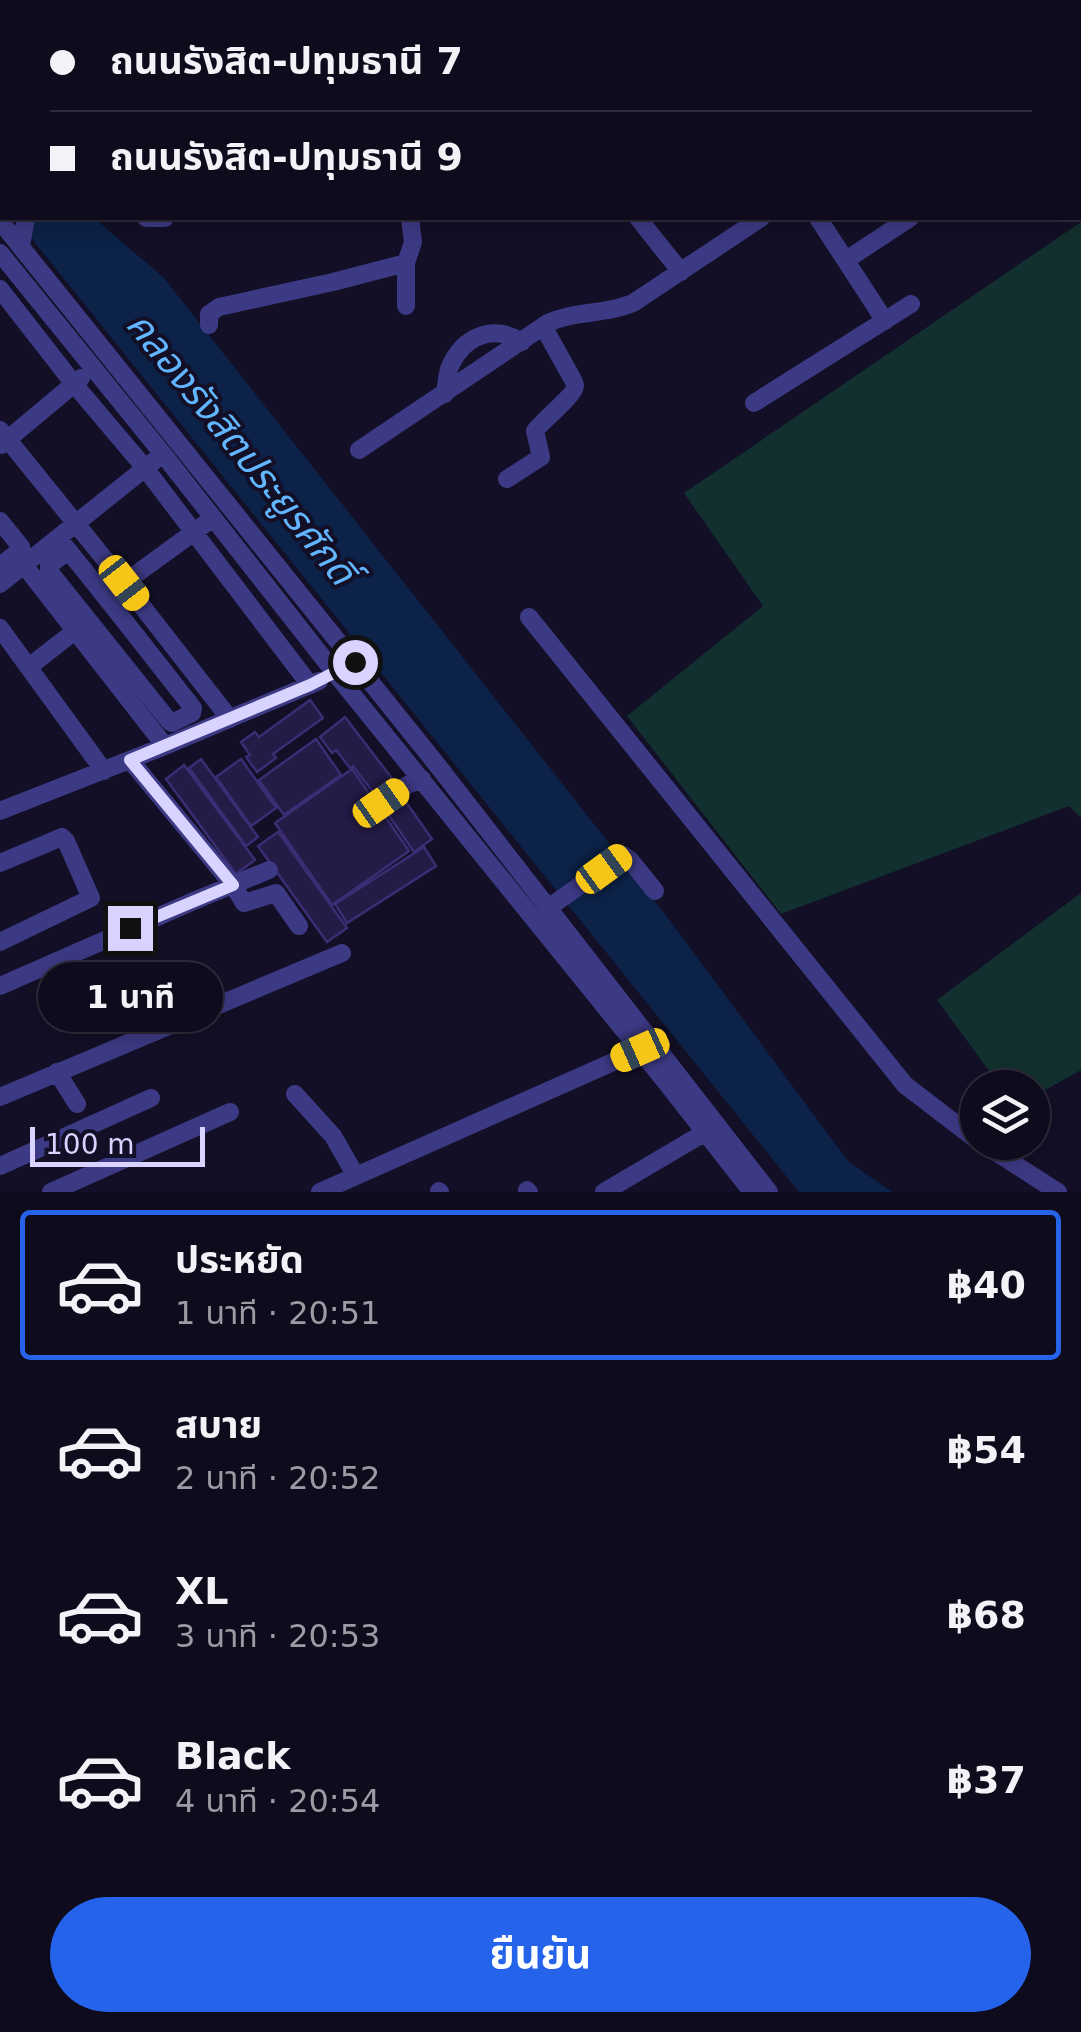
<!DOCTYPE html>
<html lang="th">
<meta charset="utf-8">
<style>
:root{--surface:#0e0b1c;--page:#171425;--text:#f1f3f6;--muted:#9b9ba3;--line:#2e2b3b;--accent:#2563eb}
body{margin:0;font-family:"DejaVu Sans","Noto Sans Thai",sans-serif;background:var(--page);color:var(--text);height:100vh;display:flex;flex-direction:column;font-size:38px;white-space:nowrap}
*{box-sizing:border-box;margin:0}
p{font-size:32px;color:var(--muted)}
.icon{flex:none;width:55px;height:55px;fill:none;stroke:currentColor;stroke-width:2;stroke-linecap:round;stroke-linejoin:round}
.map{position:relative;height:1192px;overflow:hidden}
.sheet{display:flex;flex-direction:column;background:var(--surface);flex:1}
.sheet>*{flex:none}
.guide{position:absolute;left:0px;top:0px;width:1082px;height:220px;box-shadow:0 5px 25px #0003,0 0 0 2px var(--line);display:grid;align-content:center;height:220px;padding:0 50px;background:var(--surface)}
.tools{position:absolute;left:960px;top:1070px;display:grid;gap:20px}
.tools a{display:grid;place-items:center;width:90px;height:90px;border-radius:50%;background:var(--surface);box-shadow:0 5px 25px #0003,0 0 0 2px var(--line);font-size:50px}
.scale{position:absolute;left:30px;bottom:25px;width:175px;box-sizing:border-box;padding-left:10px;border:5px solid #d9d4ff;border-top:0;font-size:28px;line-height:35px;white-space:nowrap;color:#d9d4ff;-webkit-text-stroke:8px #130f26;paint-order:stroke}
.end{position:absolute;width:45px;height:45px;margin:-22px;border:12px solid #d9d4ff;background:#111;box-shadow:0 0 0 5px #111}
.from{border-radius:50%}
.bubble{position:absolute;height:70px;border-radius:35px;background:var(--surface);box-shadow:0 5px 25px #0003,0 0 0 2px var(--line);font-size:32px;font-weight:700;line-height:70px;text-align:center}
.car{position:absolute;width:30px;height:60px;margin:-30px -15px;border-radius:12px;box-shadow:0 0 8px 2px #0007;background:linear-gradient(#f5c518 24%,#345 0 40%,#f5c518 0 76%,#345 0 86%,#f5c518 0)}
.guide b{display:flex;align-items:center;gap:35px;height:95px;font-size:38px}
.guide b+b{border-top:2px solid var(--line)}
.guide i{width:25px;height:25px;background:var(--text)}
ul{padding:18px 0 0;list-style:none}
li{display:flex;align-items:center;gap:30px;height:150px;margin:0 20px 15px;padding:0 30px;border:5px solid transparent;border-radius:10px}
li div{flex:1}
li b{display:block;font-size:38px}
li em{font-style:normal;font-weight:700}
li.selected{border-color:var(--accent)}
li>.icon{width:90px;height:90px;stroke-width:1.5}
.primary-button{display:flex;gap:20px;margin-top:auto;padding:20px 50px}
.primary-button a{flex:1;height:115px;border-radius:60px;background:var(--accent);color:#fff;font-size:40px;font-weight:700;line-height:115px;text-align:center}
.map>svg:first-child{display:block}
</style>
<div class="map">
<svg width="1081" height="1192" viewBox="0 0 1081 1192">
<rect width="100%" height="100%" fill="#130f26"/>
<path fill="#12302f" d="M1081,222v596l-12,-12 -288,108 -154,-198 136,-110 -79,-113z
M1081,893v177l-48,27 -1,-9 -31,-1 -64,-87z"/>
<path fill="#0c2248" d="M15,218h79l70,60 504,640 180,243 44,31h-93z"/>
<path fill="#241b47" stroke="#3b2d73" stroke-width="2.5" d="M310,700l13,18 -50,36 3,4 -19,14 -11,-15 4,-2 -9,-13 14,-10 4,5z
M345,717l49,64 -18,15 -23,-30 -3,2 -14,-18 -4,3 -12,-16z
M316,739l25,36 -57,40 -25,-35z
M201,759l57,78 -12,9 -57,-78z
M241,759l35,49 -25,18 -35,-49z
M184,765l71,95 -19,14 -70,-95z
M352,769l57,82 -77,54 -57,-82z
M401,795l31,44 -18,13 -31,-45z
M278,832l69,96 -20,14 -69,-96z
M424,847l12,19 -89,57 -12,-19z"/>
<g fill="none" stroke-linecap="round" stroke-linejoin="round">
<path stroke="#3d3a85" stroke-width="18" d="M245,0l2,2
M470,0l2,2
M1080,103h1
M146,218h19
M638,218l43,54
M818,218l67,103
M0,221l438,545 331,426
M21,246l5,-28
M0,253l163,201 172,219 330,408 87,111
M846,260l64,-42
M0,289l74,95 71,84 165,217
M406,306v-43
M209,325v-11l10,-7 114,-25 73,-19 7,-21 -3,-24
M445,394c1,-8 2,-17 4,-25 13,-32 43,-46 73,-27
M754,403l157,-99
M0,430l124,153 106,136
M1,445l80,-67
M359,450l189,-127c28,-13 57,-8 85,-20l128,-85
M507,479l34,-22 -6,-26c7,-10 40,-36 40,-45 0,-3 -2,-6 -3,-8l-29,-52
M0,521l21,26 -3,5 -18,14
M58,538c46,56 90,113 135,170l-1,5 -20,10 -3,-2 -120,-150v-6l20,-14
M24,565l141,181
M124,583l81,-59
M0,584l154,-123
M529,617l376,468 73,56
M0,628l104,143
M30,666l45,-35
M130,760l103,125 11,18 32,-10 23,33
M381,803l24,-17 17,-7
M0,811l165,-65 154,-65
M0,863l62,-26 4,4 25,57 -91,44
M548,908l75,-53 7,5 25,31
M0,986l196,-86 73,-30
M57,1072l20,32
M295,1094l38,42 23,40
M0,1097l342,-144
M980,1142l78,50
M0,1166l151,-68
M527,1190l2,2
M439,1191l1,1
M51,1192l179,-80
M320,1192l320,-142 6,-5
M604,1192l100,-59"/>
<path stroke="#c25bff" stroke-width="22" d="M20,2l4,-2
M59,2l3,-2
M0,17l2,-2
M0,37l2,-1"/>
</g>
<g fill="none" stroke-linecap="round" stroke-linejoin="round">
<path stroke="#d9d4ff" stroke-width="12" d="M130,928l103,-43 -103,-125 180,-75 45,-23"/>
</g>
<g text-anchor="middle" dominant-baseline="central" stroke-width="8" stroke-linejoin="round" paint-order="stroke">
<g font-size="38" font-style="italic" fill="#62b6ff" stroke="#130f26">
<text transform="translate(241 448) rotate(51)">คลองรังสิตประยูรศักดิ์</text>
</g>
</g>
</svg>
<div class="tools">
<a><svg class="icon" aria-label="layers" viewBox="0 0 24 24"><path d="M12 4l9 5-9 5-9-5zM3 14l9 5 9-5"/></svg></a>
</div>
<div class="scale">100 m</div>
<i class="end from" style="left:355px;top:662px"></i>
<i class="end" style="left:130px;top:928px"></i>
<div class="bubble" style="left:38px;top:962px;width:185px">1 นาที</div>
<i class="car" style="left:124px;top:583px;rotate:142deg"></i>
<i class="car" style="left:381px;top:803px;rotate:55deg"></i>
<i class="car" style="left:604px;top:869px;rotate:54deg"></i>
<i class="car" style="left:640px;top:1050px;rotate:246deg"></i>
<div class="guide">
<b><i class="from"></i>ถนนรังสิต-ปทุมธานี 7</b>
<b><i></i>ถนนรังสิต-ปทุมธานี 9</b>
</div>
</div>
<section class="sheet">
<ul>
<li class="selected"><svg class="icon" aria-label="car" viewBox="0 0 24 24"><path d="M5 17H2v-5l4-1 3-4h7l3 4 3 1v5h-3M9 17h6M6 11h13"/><circle cx="7" cy="17" r="2"/><circle cx="17" cy="17" r="2"/></svg><div><b>ประหยัด</b><p>1 นาที · 20:51</p></div><em>฿40</em></li>
<li><svg class="icon" aria-label="car" viewBox="0 0 24 24"><path d="M5 17H2v-5l4-1 3-4h7l3 4 3 1v5h-3M9 17h6M6 11h13"/><circle cx="7" cy="17" r="2"/><circle cx="17" cy="17" r="2"/></svg><div><b>สบาย</b><p>2 นาที · 20:52</p></div><em>฿54</em></li>
<li><svg class="icon" aria-label="car" viewBox="0 0 24 24"><path d="M5 17H2v-5l4-1 3-4h7l3 4 3 1v5h-3M9 17h6M6 11h13"/><circle cx="7" cy="17" r="2"/><circle cx="17" cy="17" r="2"/></svg><div><b>XL</b><p>3 นาที · 20:53</p></div><em>฿68</em></li>
<li><svg class="icon" aria-label="car" viewBox="0 0 24 24"><path d="M5 17H2v-5l4-1 3-4h7l3 4 3 1v5h-3M9 17h6M6 11h13"/><circle cx="7" cy="17" r="2"/><circle cx="17" cy="17" r="2"/></svg><div><b>Black</b><p>4 นาที · 20:54</p></div><em>฿37</em></li>
</ul>
<div class="primary-button"><a>ยืนยัน</a></div>
</section>
